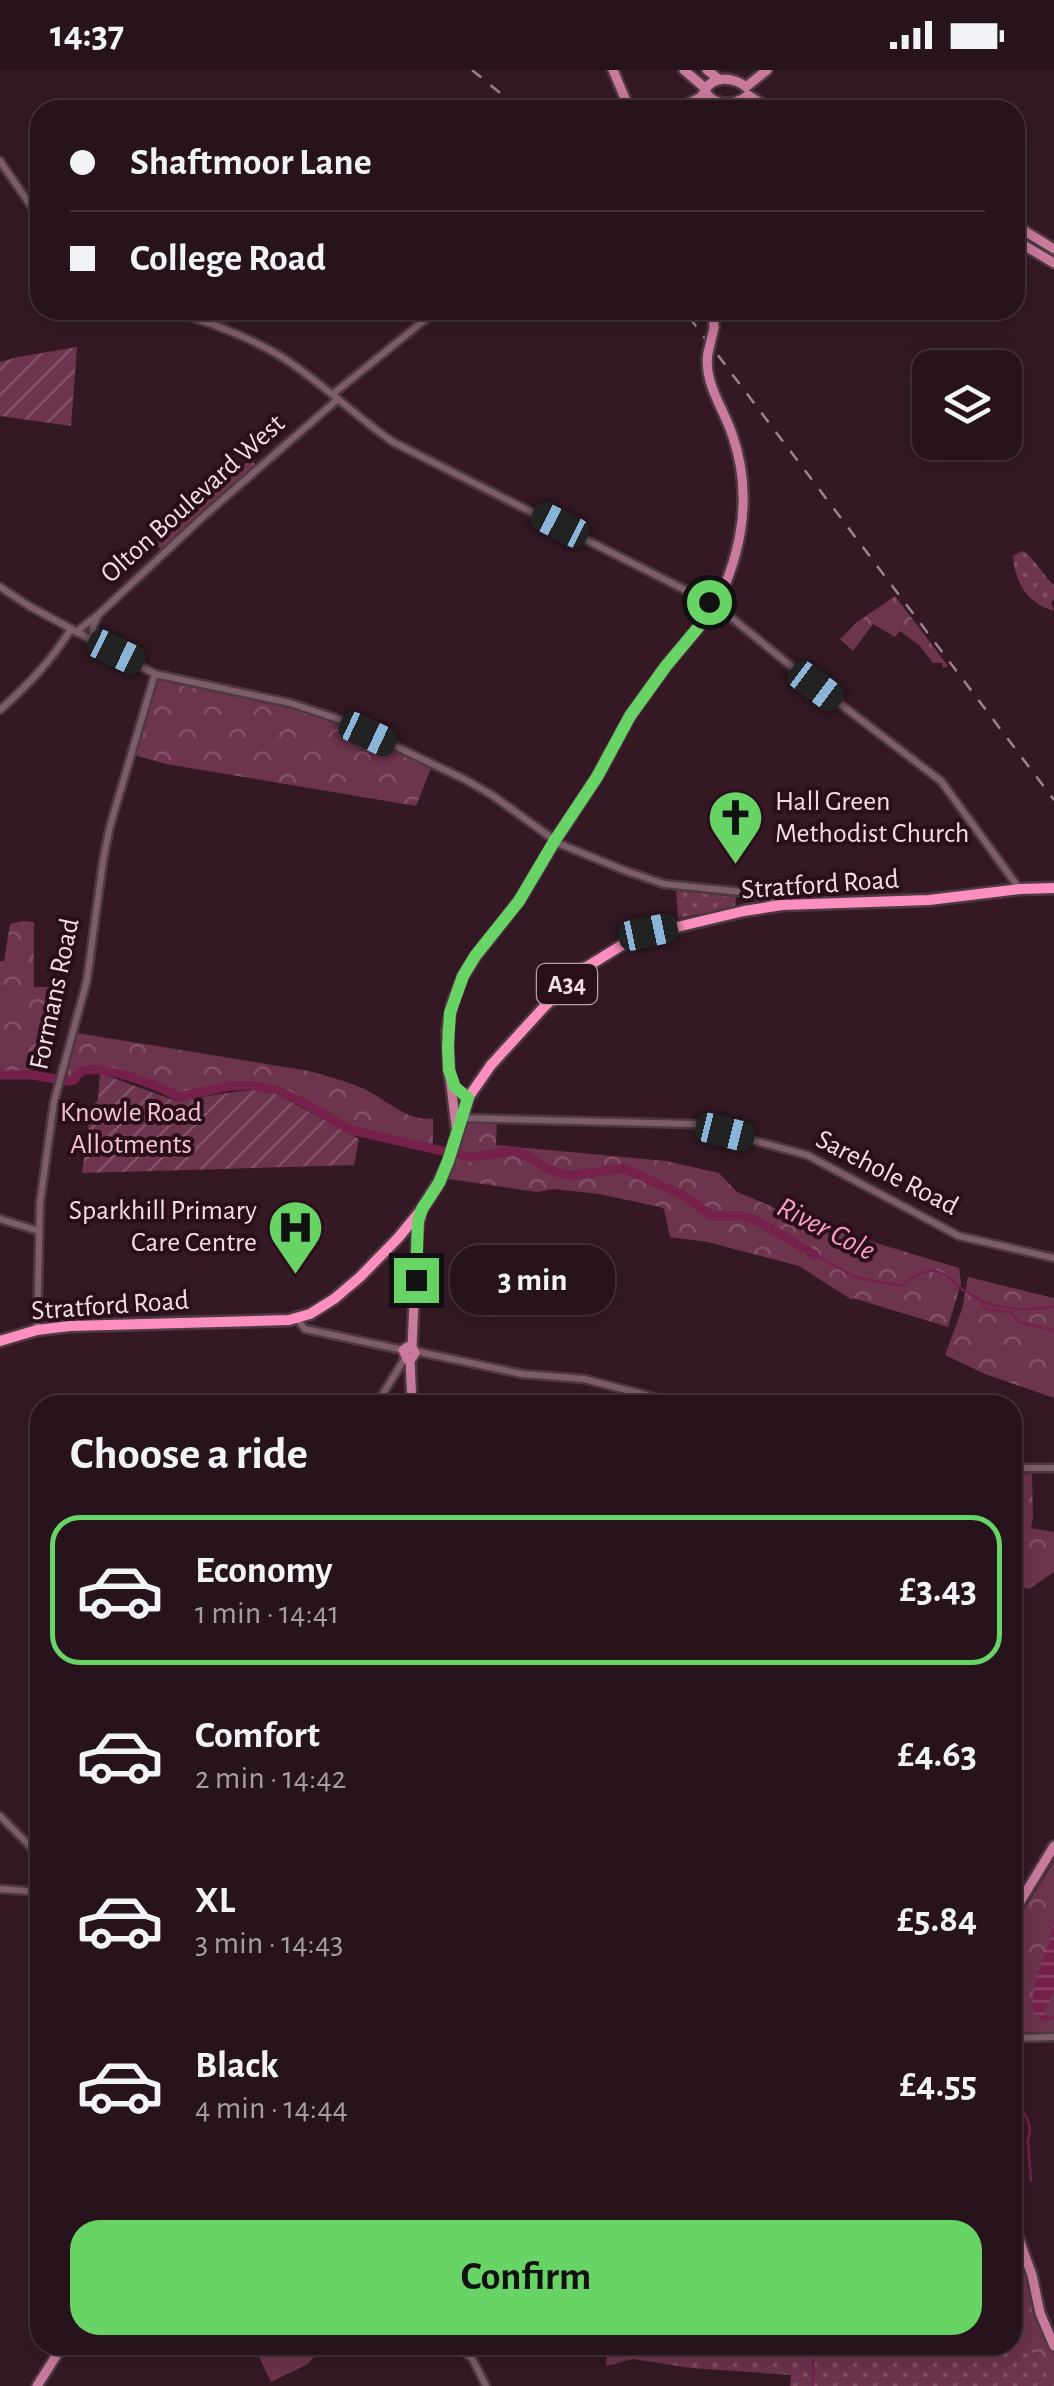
<!DOCTYPE html>
<meta charset="utf-8">
<style>
:root{--surface:#27131c;--page:#332029;--text:#f1f3f6;--muted:#a49ea3;--line:#43323b;--accent:#68d465}
body{margin:0;font-family:"Alegreya Sans",sans-serif;background:var(--page);color:var(--text);height:100vh;display:flex;flex-direction:column;font-size:38px;white-space:nowrap}
*{box-sizing:border-box;margin:0}
p{font-size:32px;color:var(--muted)}
.icon{flex:none;width:55px;height:55px;fill:none;stroke:currentColor;stroke-width:2;stroke-linecap:round;stroke-linejoin:round}
.map{position:relative;flex:1;overflow:hidden}
.side{position:absolute;left:30px;top:1325px;width:992px;height:960px;display:flex;flex-direction:column;background:var(--surface);border-radius:30px;box-shadow:0 5px 25px #0003,0 0 0 2px var(--line)}
.side>*{flex:none}
.guide{position:absolute;left:30px;top:30px;width:995px;height:220px;border-radius:30px;box-shadow:0 5px 25px #0003,0 0 0 2px var(--line);display:grid;align-content:center;height:220px;padding:0 40px;background:var(--surface)}
.fabs{position:absolute;left:912px;top:280px;display:grid;gap:20px}
.fabs a{display:grid;place-items:center;width:110px;height:110px;border-radius:20px;background:var(--surface);box-shadow:0 5px 25px #0003,0 0 0 2px var(--line);font-size:50px}
.end{position:absolute;width:45px;height:45px;margin:-22px;border:12px solid #68d465;background:#111;box-shadow:0 0 0 5px #111}
.from{border-radius:50%}
.bubble{position:absolute;height:70px;border-radius:30px;background:var(--surface);box-shadow:0 5px 25px #0003,0 0 0 2px var(--line);font-size:32px;font-weight:700;line-height:70px;text-align:center}
.car{position:absolute;width:30px;height:60px;margin:-30px -15px;border-radius:12px;box-shadow:0 0 8px 2px #0007;background:linear-gradient(#222 24%,#8ab4d8 0 40%,#222 0 76%,#8ab4d8 0 86%,#222 0)}
.guide b{display:flex;align-items:center;gap:35px;height:95px;font-size:38px}
.guide b+b{border-top:2px solid var(--line)}
.guide i{width:25px;height:25px;background:var(--text)}
ul{padding:0;list-style:none}
li{display:flex;align-items:center;gap:30px;height:150px;margin:0 20px 15px;padding:0 20px;border:5px solid transparent;border-radius:30px}
li div{flex:1}
li b{display:block;font-size:38px}
li em{font-style:normal;font-weight:700}
li.active{border-color:var(--accent)}
li>.icon{width:90px;height:90px;stroke-width:1.5}
h2{padding:0 40px;font-size:45px;line-height:120px}
.button{display:flex;gap:20px;margin-top:auto;padding:20px 40px}
.button a{flex:1;height:115px;border-radius:30px;background:var(--accent);color:#111;font-size:40px;font-weight:700;line-height:115px;text-align:center}
.status{display:flex;justify-content:space-between;align-items:center;height:70px;padding:0 50px;background:var(--surface);direction:ltr}
.status svg{height:28px;fill:currentColor}
.map>svg:first-child{display:block}
</style>
<div class="status"><b>14:37</b><svg viewBox="0 0 49 12"><path d="M0 12V9h3v3zM5 12V6h3v6zM10 12V3h3v9zM15 12V0h3v12zM26 1h20v11H26zM47 4h2v5h-2z"/></svg></div>
<div class="map">
<svg width="1054" height="2316" viewBox="0 0 1054 2316">
<defs>
<pattern id="grass-dots" width="8" height="8" patternUnits="userSpaceOnUse" patternTransform="scale(2.5)"><rect width="8" height="8" fill="#6d344e"/><path d="M2 2h.1M6 6h.1" fill="none" stroke="#825168" stroke-width="1.8" stroke-linecap="round"/></pattern>
<pattern id="forest-crowns" width="20" height="18" patternUnits="userSpaceOnUse" patternTransform="scale(2.5)"><rect width="20" height="18" fill="#6d344e"/><path d="M2 6a3 3 0 1 1 6 0M12 15a3 3 0 1 1 6 0" fill="none" stroke="#825168"/></pattern>
<pattern id="garden-furrows" width="10" height="10" patternUnits="userSpaceOnUse" patternTransform="scale(2.5)"><rect width="10" height="10" fill="#6d344e"/><path d="M-1 1l2-2M0 10L10 0M9 11l2-2" fill="none" stroke="#825168"/></pattern>
<pattern id="water-rules" width="6" height="5" patternUnits="userSpaceOnUse" patternTransform="scale(2.5)"><rect width="6" height="5" fill="#76204c"/><path d="M0 2.5h6" fill="none" stroke="#8a4066"/></pattern>
</defs>
<rect width="100%" height="100%" fill="#341925"/>
<path fill="url(#grass-dots)" d="M251,389h2l2,6 -93,85 -8,-6z
M1022,481c12,5 21,25 32,34v15l-3,2 3,9c-27,-8 -39,-28 -41,-55z
M676,819l60,8 -1,10 -57,11z
M1013,2158l23,81 18,46v31h-264l1,-11 -100,-7 -58,-9 -27,7 2,-21h404z"/>
<path fill="url(#forest-crowns)" d="M895,526l53,70 -5,2 -1,-5h-9l-13,-17 -20,-15 -5,6 -22,-13 -20,27 -13,-12 17,-17z
M156,608l122,26 59,20 94,44 -15,38 -250,-42 -32,-9z
M23,851l11,1v65h24l-22,83 -36,3v-112h4l6,-37z
M77,963l232,38c18,5 36,10 53,17 23,10 46,35 71,30v31l-82,-19 -47,-27 -28,-13 -46,-4 -52,11c-24,-15 -72,-32 -99,-23l-5,6 -8,1z
M497,1050l-1,25 170,16 53,12 18,19 76,32 146,44 2,15 -13,44 -95,-29 -1,2 -53,-34 -92,-24 -37,-5 -6,-28 -4,-2 -61,-13 -45,-5 -17,3 -88,-13 17,-57z
M968,1207l86,21v100l-69,-24 -40,-19 17,-46z
M1032,1403l1,45 -2,10 23,4v40l-25,17 -16,-5 -1,-107z
M1054,1791v171h-41v-105z
M1012,2158l14,37 10,44 18,46v31l-27,-41 -14,-36z"/>
<path fill="url(#garden-furrows)" d="M77,277l-6,79 -71,-10v-54l18,-5z
M100,1003l76,28 58,-9 21,-2 22,4 82,45 -5,26 -272,8 9,-66 7,-7z"/>
<path fill="#6d344e" d="M256,2275h68l-16,19 -37,18 -13,-27 5,-3z"/>
<path fill="url(#water-rules)" d="M1054,1850v70l-10,23 4,4 6,-1v3l-11,2 -9,-7 -2,-9 3,-24 14,-37z"/>
<g fill="none" stroke-linecap="round" stroke-linejoin="round">
<path stroke="#76204c" stroke-width="2.5" d="M815,1185l40,22 45,9c8,-5 18,-13 28,-15 15,-2 24,10 34,18 8,6 19,12 28,15 20,7 44,5 64,3
M981,1232l6,8 24,2 8,10 35,8
M1019,2022l-3,10 11,16 3,11 -2,13 3,39
M813,2316c2,-13 -2,-33 1,-41"/>
<path stroke="#76204c" stroke-width="9" d="M0,1005h33l33,6 8,-1c2,-2 3,-5 5,-7 17,-12 82,13 99,24l52,-11h24l23,4 27,13 47,27 74,17 44,10 46,-6 13,5 17,12 17,6 13,1 49,-7 60,28 28,20h30l18,6 55,33"/>
<defs>
<path id="minor" d="M0,91l40,58
M167,240c40,11 79,25 115,47 39,25 72,58 111,85l316,160
M333,324l104,-84
M0,517l29,19 126,68 135,29 48,16 126,60 28,16 68,49 66,27 38,13 87,9 30,11
M722,540l75,61 144,110 78,107
M76,562l23,-18 106,-99 133,-116
M96,570l-3,-2v-11l5,-12
M0,640c28,-25 51,-49 71,-81
M463,1048l230,6 114,31 152,81 95,22
M0,1149l39,12
M297,1249l8,10 98,21
M37,1260l3,-127 14,-101 33,-122 16,-119 7,-35 45,-152
M415,1281l107,23 62,5 100,26
M376,1335l29,-47
M1012,1398h42
M0,1746l29,29 11,16
M0,1819l40,3
M1012,1968l42,-1
M455,2275l17,13 14,28"/>
<path id="major" d="M613,0l17,40
M684,0l21,18
M707,0l13,10
M746,17l21,-17
M705,21c9,16 30,15 43,4
M705,21c7,-16 29,-14 41,-4
M748,25l24,15
M676,40l25,-13 4,-6
M704,40l14,-8
M1015,155l39,24
M1015,170l39,23
M713,240l1,18
M708,283c-5,29 15,54 24,81 20,56 12,111 -13,165l4,9 -5,5 -7,-1 -3,-5 1,-5 5,-4 5,1
M457,1064l-8,-64 -2,-40 5,-26 11,-28 12,-19 44,-56 36,-60 42,-64 33,-61 36,-50 45,-54
M412,1277h-5l-4,3 4,9 5,-1 3,-5 -3,-6 5,-114 4,-21
M410,1289l2,46
M1012,1845l42,-69
M1012,2150l20,55 8,38 14,33
M37,2316l26,-41"/>
<path id="highway" d="M0,1271l37,-11 33,-4 219,-6 21,-6 24,-15 26,-22 38,-39 24,-29 18,-29 9,-19 19,-63 23,-33 53,-58 41,-39 50,-31 109,-26 38,-6 147,-5 91,-11 34,-1"/>
</defs>
<use href="#minor" stroke="#4e3842" stroke-width="11"/>
<use href="#major" stroke="#4e3842" stroke-width="14"/>
<use href="#highway" stroke="#4e3842" stroke-width="15"/>
<use href="#minor" stroke="#7e5d6a" stroke-width="6"/>
<use href="#major" stroke="#ca7b9d" stroke-width="9"/>
<use href="#highway" stroke="#fc8fbf" stroke-width="10"/>
<path stroke="#9a848d" stroke-width="2.5" stroke-dasharray="12 12" stroke-linecap="butt" d="M472,0l49,40
M689,247l365,483"/>
<defs>
<path id="major-bridge" d="M708,283l6,-25"/>
</defs>
<use href="#major-bridge" stroke="#4e3842" stroke-width="14" stroke-linecap="butt"/>
<use href="#major-bridge" stroke="#ca7b9d" stroke-width="9"/>
</g>
<g fill="none" stroke-linecap="round" stroke-linejoin="round">
<path stroke="#68d465" stroke-width="12" d="M416,1210l2,-59 4,-12 17,-26 9,-22 20,-63 -13,-11 -6,-17 -1,-23 2,-34 13,-37 12,-20 44,-55 36,-61 42,-63 33,-61 36,-50 45,-54 -3,-5 1,-5"/>
</g>
<defs>
<symbol id="church-pin" viewBox="-11 -11 22 30"><path d="M0 17L-7.5 6A9.5 9.5 0 1 1 7.5 6Z" fill="#68d465" stroke="#2a0f1b"/><path d="M-1.2-6h2.4v3.5h3.3v2.4h-3.3V6h-2.4V-.1h-3.3v-2.4h3.3Z" fill="#111"/></symbol>
<symbol id="hospital-pin" viewBox="-11 -11 22 30"><path d="M0 17L-7.5 6A9.5 9.5 0 1 1 7.5 6Z" fill="#68d465" stroke="#2a0f1b"/><path d="M-5-5h3v3.5h4V-5h3V5h-3V1.5h-4V5h-3Z" fill="#111"/></symbol>
</defs>
<g fill-rule="evenodd">
<use href="#church-pin" x="704" y="716" width="63" height="86"/>
<use href="#hospital-pin" x="264" y="1126" width="63" height="86"/>
</g>
<g text-anchor="middle" dominant-baseline="central" stroke-width="8" stroke-linejoin="round" paint-order="stroke">
<rect fill="#2a0f1b" stroke="#b6a1a9" stroke-width="2.5" x="537" y="894" width="60" height="40" rx="8"/>
<g font-size="25" font-weight="bold" fill="#f2dfe6">
<text x="567" y="914">A34</text>
</g>
<g font-size="28" fill="#f2dfe6" stroke="#2a0f1b">
<text transform="translate(193 429) rotate(-42)">Olton Boulevard West</text>
<text transform="translate(820 815) rotate(-4)">Stratford Road</text>
<text transform="translate(55 924) rotate(-78)">Formans Road</text>
<text transform="translate(887 1103) rotate(27)">Sarehole Road</text>
<text transform="translate(110 1236) rotate(-4)">Stratford Road</text>
</g>
<g font-size="28" fill="#f2dfe6" stroke="#2a0f1b" text-anchor="start">
<text x="775" y="732">Hall Green<tspan x="775" dy="32">Methodist Church</tspan></text>
<text x="257" y="1141" text-anchor="end">Sparkhill Primary<tspan x="257" dy="32">Care Centre</tspan></text>
</g>
<g font-size="28" fill="#f4c2d5" stroke="#2a0f1b">
<text x="131" y="1043">Knowle Road<tspan x="131" dy="32">Allotments</tspan></text>
</g>
<g font-size="30" font-style="italic" fill="#fe9dc7" stroke="#2a0f1b">
<text transform="translate(826 1159) rotate(27)">River Cole</text>
</g>
</g>
</svg>
<div class="fabs">
<a><svg class="icon" aria-label="layers" viewBox="0 0 24 24"><path d="M12 4l9 5-9 5-9-5zM3 14l9 5 9-5"/></svg></a>
</div>
<i class="end from" style="left:709px;top:532px"></i>
<i class="end" style="left:416px;top:1210px"></i>
<div class="bubble" style="left:450px;top:1175px;width:165px">3 min</div>
<i class="car" style="left:560px;top:455px;rotate:297deg"></i>
<i class="car" style="left:116px;top:582px;rotate:116deg"></i>
<i class="car" style="left:816px;top:616px;rotate:127deg"></i>
<i class="car" style="left:368px;top:664px;rotate:115deg"></i>
<i class="car" style="left:648px;top:862px;rotate:78deg"></i>
<i class="car" style="left:725px;top:1062px;rotate:104deg"></i>
<div class="guide">
<b><i class="from"></i>Shaftmoor Lane</b>
<b><i></i>College Road</b>
</div>
<section class="side">
<h2>Choose a ride</h2>
<ul>
<li class="active"><svg class="icon" aria-label="car" viewBox="0 0 24 24"><path d="M5 17H2v-5l4-1 3-4h7l3 4 3 1v5h-3M9 17h6M6 11h13"/><circle cx="7" cy="17" r="2"/><circle cx="17" cy="17" r="2"/></svg><div><b>Economy</b><p>1 min · 14:41</p></div><em>£3.43</em></li>
<li><svg class="icon" aria-label="car" viewBox="0 0 24 24"><path d="M5 17H2v-5l4-1 3-4h7l3 4 3 1v5h-3M9 17h6M6 11h13"/><circle cx="7" cy="17" r="2"/><circle cx="17" cy="17" r="2"/></svg><div><b>Comfort</b><p>2 min · 14:42</p></div><em>£4.63</em></li>
<li><svg class="icon" aria-label="car" viewBox="0 0 24 24"><path d="M5 17H2v-5l4-1 3-4h7l3 4 3 1v5h-3M9 17h6M6 11h13"/><circle cx="7" cy="17" r="2"/><circle cx="17" cy="17" r="2"/></svg><div><b>XL</b><p>3 min · 14:43</p></div><em>£5.84</em></li>
<li><svg class="icon" aria-label="car" viewBox="0 0 24 24"><path d="M5 17H2v-5l4-1 3-4h7l3 4 3 1v5h-3M9 17h6M6 11h13"/><circle cx="7" cy="17" r="2"/><circle cx="17" cy="17" r="2"/></svg><div><b>Black</b><p>4 min · 14:44</p></div><em>£4.55</em></li>
</ul>
<div class="button"><a>Confirm</a></div>
</section>
</div>
